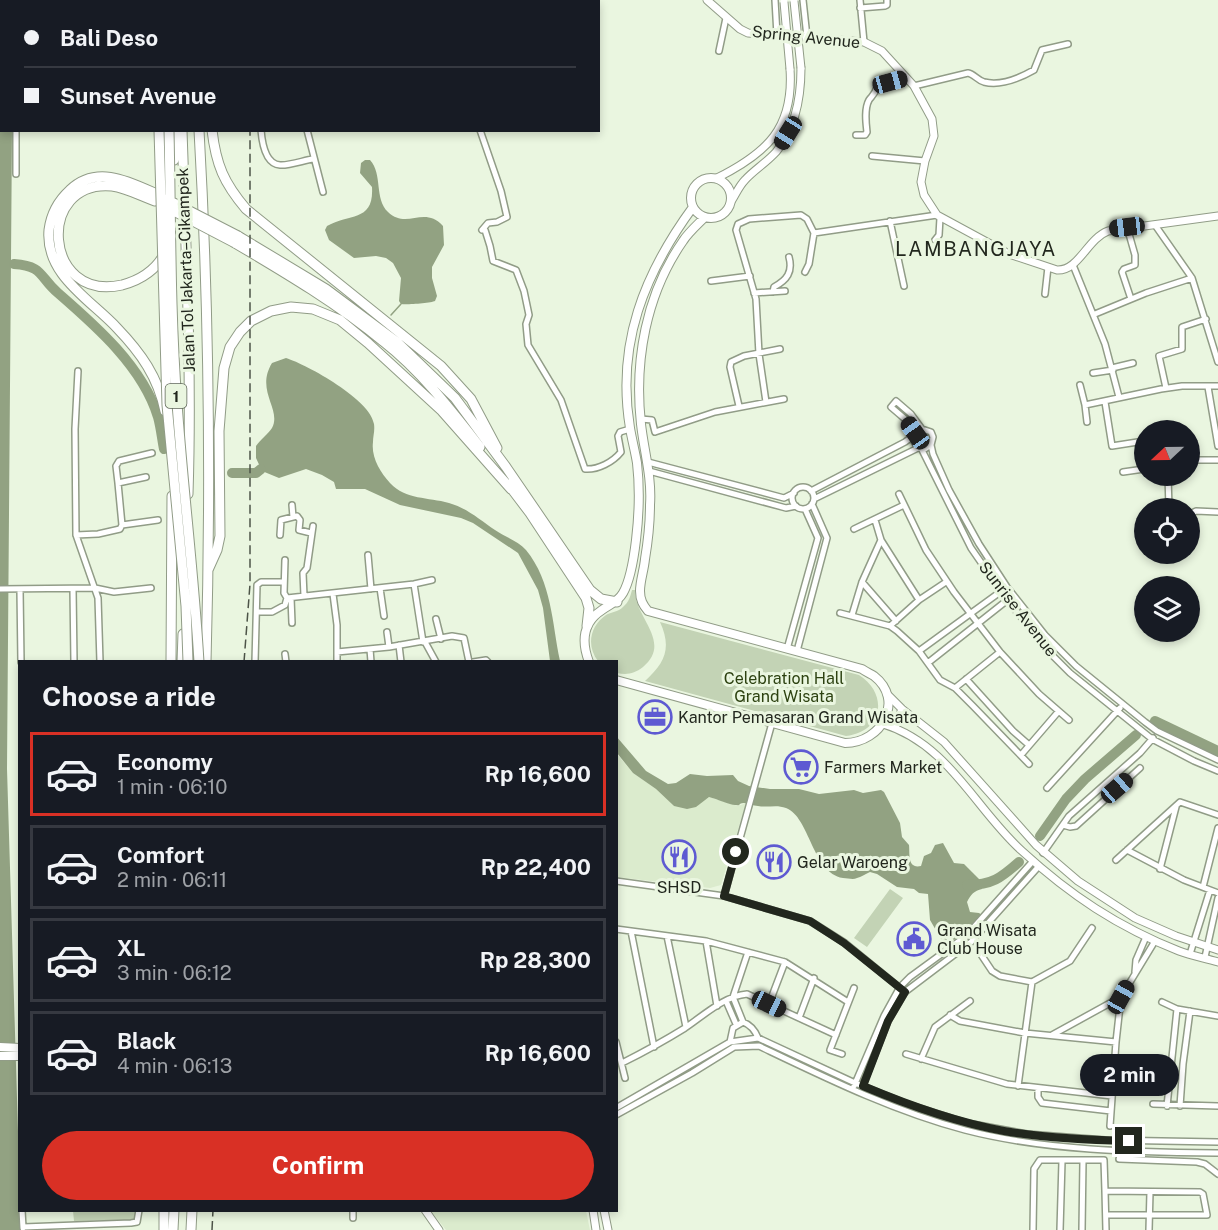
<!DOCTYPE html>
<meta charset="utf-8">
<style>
:root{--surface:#171b24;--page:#242831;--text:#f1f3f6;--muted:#9ea1a6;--line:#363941;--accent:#d93025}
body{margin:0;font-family:"Public Sans",sans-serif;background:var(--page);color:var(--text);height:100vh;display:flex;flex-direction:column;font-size:22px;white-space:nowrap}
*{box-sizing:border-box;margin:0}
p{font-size:20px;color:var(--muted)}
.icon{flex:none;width:33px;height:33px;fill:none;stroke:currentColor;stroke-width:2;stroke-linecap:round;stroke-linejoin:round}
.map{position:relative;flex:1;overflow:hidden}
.panel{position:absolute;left:18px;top:660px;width:600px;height:552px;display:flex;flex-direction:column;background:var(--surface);border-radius:0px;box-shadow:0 3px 9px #0003}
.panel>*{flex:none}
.hud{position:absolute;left:0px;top:0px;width:600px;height:132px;box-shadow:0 3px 9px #0003;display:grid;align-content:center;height:132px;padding:0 24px;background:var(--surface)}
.needle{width:39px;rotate:248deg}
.buttons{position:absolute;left:1134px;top:420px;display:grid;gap:12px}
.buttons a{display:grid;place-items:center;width:66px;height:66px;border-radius:50%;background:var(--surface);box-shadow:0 3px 9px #0003;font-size:30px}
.end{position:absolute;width:27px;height:27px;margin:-14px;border:8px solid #22271e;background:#fff;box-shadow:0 0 0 3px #fff}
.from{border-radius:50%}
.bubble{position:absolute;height:42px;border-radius:21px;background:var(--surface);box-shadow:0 3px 9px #0003;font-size:20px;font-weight:700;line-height:42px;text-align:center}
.car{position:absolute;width:18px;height:36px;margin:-18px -9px;border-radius:8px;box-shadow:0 0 4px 2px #0007;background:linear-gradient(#222 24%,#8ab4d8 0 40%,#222 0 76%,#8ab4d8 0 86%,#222 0)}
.hud b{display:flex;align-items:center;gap:21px;height:57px;font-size:22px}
.hud b+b{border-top:2px solid var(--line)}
.hud i{width:15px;height:15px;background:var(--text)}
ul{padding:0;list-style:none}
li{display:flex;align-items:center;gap:18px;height:84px;margin:0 12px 9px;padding:0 12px;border:3px solid var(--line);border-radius:0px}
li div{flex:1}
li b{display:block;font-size:22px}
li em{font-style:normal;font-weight:700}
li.selected{border-color:var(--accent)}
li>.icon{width:54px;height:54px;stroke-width:1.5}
h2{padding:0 24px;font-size:27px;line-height:72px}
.button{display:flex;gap:12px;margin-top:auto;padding:12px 24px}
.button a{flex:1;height:69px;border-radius:36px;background:var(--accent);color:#fff;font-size:24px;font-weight:700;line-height:69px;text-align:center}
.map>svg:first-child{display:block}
</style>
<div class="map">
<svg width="1218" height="1230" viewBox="0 0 1218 1230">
<rect width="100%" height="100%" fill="#eaf6e0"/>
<path fill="#dbebcd" d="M616,753l17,20 23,16 18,17 29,-5 6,-4 29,9 8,-3 -25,82 -11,3 -93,-11z
M431,1211h155l4,19h-144z"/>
<path fill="#c3d3b5" d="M632,590h3c-1,27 38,52 8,77 -9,7 -16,8 -26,6l-1,-11 -18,-1c-12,-15 -8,-35 8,-46 5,-3 12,-3 17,-8 6,-5 7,-10 9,-17z
M660,622l199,53c30,19 24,57 -13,61l-201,-55c20,-18 27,-33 15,-59z
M890,889l13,9 -36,49 -13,-9z
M73,1211h65l1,9 -65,1z"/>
<path fill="#92a282" d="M0,0h14l-12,2v128l10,1 -5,638 14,461h-21z
M365,160h5c13,14 4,39 18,52 19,18 36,-7 55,14l1,19 -12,22v11l5,18 -2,5c-4,2 -29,4 -34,3l-2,-3 2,-23 -8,-15 -7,-5 -10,-2 -22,2 -25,-18 -4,-10 2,-4c23,-13 47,-4 45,-39l-12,-14 1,-10z
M286,358c22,7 85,42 88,66 1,7 -1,12 -1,18 -2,15 7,30 17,41 16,17 38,14 59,20 18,5 31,17 46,27 10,7 23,11 31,20 26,32 26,73 34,111h-10l-7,-53 -5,-18 -20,-37 -45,-30 -12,-5 -61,-13 -35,-16h-29l-2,-7 -12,-7 -16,-6 -27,9 -17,-7 -6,-13v-12c4,-6 12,-12 16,-18 10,-19 -17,-37 0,-65z
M616,736l30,35 22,13 8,-1 14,-9 17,2 26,-1 5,6 11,5 21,3h29l20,5 35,-4 9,3 18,-3 3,2 16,31 2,14 7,8c1,9 -2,24 12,21l3,-10 7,-3 4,-8 8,-2 11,20 10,1 15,15 3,10c-8,2 -11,5 -15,13l3,10 9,1 3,2 -28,25 -10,4 -14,-24 -2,-26 -9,-1 -5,-4 -17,-2 -20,-13 -7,-2c-5,2 -9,5 -13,6 -4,2 -9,0 -14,0 -31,-5 -33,-61 -57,-70 -10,-4 -18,0 -28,-2 -5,0 -9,-3 -14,-3 -9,1 0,3 -9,2 -5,0 -18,-6 -26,-8l-13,10 -9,2 -13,-3 -18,-17 -23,-16 -16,-20z"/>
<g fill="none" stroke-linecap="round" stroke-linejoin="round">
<path stroke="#92a282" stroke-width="1.5" d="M391,315l10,-11"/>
<path stroke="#92a282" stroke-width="10" d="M14,264c30,2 25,13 44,29 38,33 85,74 100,124 3,11 4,22 6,32
M232,473h24l5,-4
M1155,721l63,30
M1040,836l26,-37 19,-20 51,-44
M967,885c25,0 34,-7 52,-23"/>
<defs>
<path id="street" d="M302,0v2
M444,0v2
M775,0l2,35
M803,0l4,37
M860,0l4,42
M18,2v-2
M117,2l4,-2
M258,2l1,-2
M860,8l25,-2 2,-1v-5
M719,51l7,-33
M914,86l54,-13c6,1 9,7 16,9 16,4 36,-4 50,-12l8,-20 26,-6
M261,130c1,12 4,34 19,35 8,1 25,-5 33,-6
M307,130l16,62
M480,130l21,61 6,26 -10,5 -9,1 -6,7h3l5,16 3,15 23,9 8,21 5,24 -3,9 2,21 33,55 24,69c13,1 28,-7 36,-17l-3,-16 2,-4 10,-3
M856,135h9l2,-3c-1,-9 -3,-23 2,-32 4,-5 6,-6 8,-13l29,-10
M872,156l53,5
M16,174v-44
M890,221l14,65
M1155,225l37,53 26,84
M1127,227l8,28v10l-11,4 -2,3 9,27
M935,240l4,-5 1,-17
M1073,265l32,79 14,53
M805,272l4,-8 5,-31
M711,281l39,-5
M773,292l1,-5c13,-7 19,-15 15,-30
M754,293l31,-2
M1045,294l3,-27
M1095,314l51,-21 46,-15
M1112,368l21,-5
M78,371l-3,58 1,106 22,63 2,64
M1093,373l20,-3
M1080,385l5,20 2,17
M1208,387l10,59
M1166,388l-7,-32 23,-7v-22l24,-8
M766,402l-7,-48 -3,-55 -20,-69 2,-6 11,-5 52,-4 6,4 7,14 123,-18
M1105,402l7,44 32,-5
M1085,405l76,-16 21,-3h36
M739,406l-9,-39 1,-5 13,-6 36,-7
M641,419l11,1 3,12 60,-20 69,-13
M915,433l-10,-14 -14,-12 5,-6 15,13 11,15
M931,445l-6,4 -7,-1 -5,-8 2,-7 7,-4 9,3 2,5 -2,8 2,9 16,36 30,54 28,43 38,48 31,31 69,56 12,9 61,29
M921,448l50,100 36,52 47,57 16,16 82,66 42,22 24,10
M1190,460h28
M648,462l136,36 10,-5
M649,471l137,37 10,-2
M1123,472l21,-3 -1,-11 1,-1
M1168,476l1,32
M118,483l-2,-17 3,-5 33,-8
M792 498a11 11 0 1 1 22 0a11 11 0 1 1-22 0Z
M811,491l94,-49 8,-6
M899,494l27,56 28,42 46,60 39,42 30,26
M814,499l104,-51
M292,505l1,12
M1190,514l6,-3 22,1
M875,520l6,20 38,60
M122,525l36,-5
M854,529l50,-24
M76,535l22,-1 22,-5 2,-4 -4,-42 28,-6
M280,535l1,-15 16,-4 3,4 -1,10 12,3
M368,555l3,34
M862,582l34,39
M414,584l9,58
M380,588l4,28
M0,589l95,-1 19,4 37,-4
M73,589l1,73
M20,590l1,72
M333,594l4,31v37
M304,596l-1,-23 4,-5 6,-42
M287,598l127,-14 18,-4
M291,598l1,25
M257,612h15l13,-7 2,-7 -3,-5 1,-33
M840,613l50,13 7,5 22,20 21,29 15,8 18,18 56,58
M852,615l10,-33 19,-42
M436,619l5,20
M890,626l29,-26 27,-18
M387,632l2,15
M425,642l11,20
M399,645l2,17
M370,649l1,13
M787,649l31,-111 -13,-29
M797,651l30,-113 -15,-34
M919,651l88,-64
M337,652l52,-5 63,-11 12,2 5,24
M285,654l1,8
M255,662l2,-77 4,-3h23
M473,662l13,-2 2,2
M929,662l81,-64
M966,679l47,52 16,14
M955,688l45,-36
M1021,755l37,-43
M1047,788l73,-80
M1063,825l7,2 6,-1 64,-58
M1127,850l57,30 34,13
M1043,853l26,-37 71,-63 13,-15
M1116,860l64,-58 38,13
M1160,869l16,-62
M616,881l108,15 86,25 35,22 60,49
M1203,887l15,-59
M724,896l48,-173
M616,929l90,12 79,21 63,40
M631,931l23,116
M667,936l19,91
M706,941l11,65
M980,953l12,18 8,5 32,6 38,-21 22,-33
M1190,954l20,-64
M1205,957l13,-59
M1135,972l1,-12 10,-23
M726,1001l10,23
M1162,1002l15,7 41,7
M769,1004l16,-42
M950,1015l10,6 65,12 91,9
M799,1018l15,-40
M743,1022l-10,-25 15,-45
M1052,1035l69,-38
M616,1042l9,36
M730,1042l3,-14 10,-6c8,3 12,8 15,16
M842,1054l-12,-4 24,-62
M906,1054l101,30 105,12
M921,1059l14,-32 35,-26
M622,1063c22,-11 42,-22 63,-35 18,-12 39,-32 62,-34l89,41
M854,1086l30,-70 16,-29 10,-10 56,-41 67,-75
M1018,1086l14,-104
M862,1087l26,-66 17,-29 66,-50 68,-76
M1038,1088v9l4,6 69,8
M1153,1104l65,2
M1167,1106l10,-97
M1180,1106l3,-42 7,-53
M616,1108l114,-66 28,-4 97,45 52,21 60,19 60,11 78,6 113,2
M616,1115l76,-42 42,-26 25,-1c67,32 134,65 206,84 81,21 170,22 253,23
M1110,1126l6,-84 5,-45 34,-56
M1119,1159l78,3 8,2 13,10
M22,1210l1,18
M353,1210v8
M1106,1215h101l-4,-21 -3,-2 -95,-1 1,39
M23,1227l108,-4 6,-1 2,-12
M1033,1230l1,-61 6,-9h64l1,31
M1060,1230l2,-69
M1082,1230l1,-69
M1149,1230l1,-38"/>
<path id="secondary" d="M707,0l33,29 8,4 116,9 18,9 32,35 18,33 2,17 -9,25 -4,21 3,13 13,20 72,39 48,16c22,1 30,-31 51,-39l110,-15
M238,2l3,-2
M0,24h2
M717,178c50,-25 77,-50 73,-109
M732,200c4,-6 7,-14 13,-20 9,-10 21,-17 31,-28 20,-24 25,-55 25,-84
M887,694l15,15 42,33 92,103 42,36 57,37 41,18 42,14
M883,724c66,20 92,85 139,127 48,44 96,76 157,100 13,5 26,7 39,11
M895,727l7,-18
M425,1210l14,20
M593,1210l3,20
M604,1210l4,20"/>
<path id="primary" d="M691 198a20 20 0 1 1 40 0a20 20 0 1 1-40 0Z
M589,662c-8,-21 -6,-40 13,-52 8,-6 16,-8 21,-17 8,-14 11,-36 13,-53 3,-25 4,-51 1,-77 -2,-12 -5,-23 -7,-35 -14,-84 14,-154 63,-221
M616,680l229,63c37,0 60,-43 29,-67 -3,-2 -8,-4 -12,-7l-214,-58c-5,-6 -8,-11 -8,-20 0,-10 4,-21 5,-32 3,-18 5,-36 5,-54 2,-28 -6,-54 -9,-81 -7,-63 5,-130 42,-183 5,-8 14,-16 21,-23
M0,1047l20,1
M0,1056h20"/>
<path id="highway" d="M154,0v2
M164,0v2
M170,0v2
M177,0v2
M192,0v2
M208,0v2
M182,130c4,122 10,243 6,364
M199,130c10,178 12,354 7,532
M212,130c4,35 12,53 34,79l195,157 30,33 26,49
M174,160v-30
M159,195c-29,-13 -62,-31 -89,-5 -12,11 -19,24 -21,40 -4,45 42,70 68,98 24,25 41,49 48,83
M155,201c-14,-5 -28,-13 -43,-15 -77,-7 -69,117 10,99 19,-5 34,-15 43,-32
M238,236l88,53 71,53 58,56 51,69 84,123 11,9 16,3
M235,243c51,30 103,61 149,99 37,29 67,68 96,105
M508,484l22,29 56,85 3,10 -2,18
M208,570l9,-20 3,-14 -1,-105 5,-63 6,-21 10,-15 11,-11 20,-10 20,-4 22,2 27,11 28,23 74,68 69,78
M171,662l1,-166
M182,662l1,-28
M164,1230v-20
M173,1230l1,-20
M191,1230l1,-20"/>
</defs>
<use href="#street" stroke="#919c87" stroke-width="8"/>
<use href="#secondary" stroke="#919c87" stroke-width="9"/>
<use href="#primary" stroke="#919c87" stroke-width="10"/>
<use href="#highway" stroke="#919c87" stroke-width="11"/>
<use href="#street" stroke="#fff" stroke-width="5"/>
<use href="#secondary" stroke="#fff" stroke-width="7"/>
<use href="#primary" stroke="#fff" stroke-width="8"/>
<use href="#highway" stroke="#fff" stroke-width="9"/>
<path stroke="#4d5448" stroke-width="1.5" stroke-dasharray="9 4.5" stroke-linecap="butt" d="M248,0v2
M244,662l6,-78v-454
M212,1230l1,-20"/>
<defs>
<path id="secondary-bridge" d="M794,1l7,67
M784,2l6,67"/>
<path id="highway-bridge" d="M159,130l8,275 19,201 2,56
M169,130c2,91 1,183 8,273 6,86 17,172 22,259
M166,199l72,37
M168,208l67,35"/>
</defs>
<use href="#secondary-bridge" stroke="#919c87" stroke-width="9" stroke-linecap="butt"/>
<use href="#highway-bridge" stroke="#919c87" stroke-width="11" stroke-linecap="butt"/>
<use href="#secondary-bridge" stroke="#fff" stroke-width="7"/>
<use href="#highway-bridge" stroke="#fff" stroke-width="9"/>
</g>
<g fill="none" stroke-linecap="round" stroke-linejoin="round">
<path stroke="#22271e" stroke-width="8" d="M736,852l-12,44 86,25 34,22 61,49 -17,29 -25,65c45,19 92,36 141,45 41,7 84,9 125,10"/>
</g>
<defs>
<symbol id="office-ring" viewBox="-11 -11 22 22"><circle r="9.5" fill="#eaf6e0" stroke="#5e5ad2" stroke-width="1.5"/><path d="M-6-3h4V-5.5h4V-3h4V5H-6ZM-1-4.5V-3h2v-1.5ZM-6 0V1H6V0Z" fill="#5e5ad2"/></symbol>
<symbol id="supermarket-ring" viewBox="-11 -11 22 22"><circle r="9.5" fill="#eaf6e0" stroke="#5e5ad2" stroke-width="1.5"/><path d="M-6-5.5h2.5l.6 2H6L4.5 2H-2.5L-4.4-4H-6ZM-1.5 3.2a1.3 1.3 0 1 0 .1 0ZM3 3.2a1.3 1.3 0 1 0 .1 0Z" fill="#5e5ad2"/></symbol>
<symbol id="restaurant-ring" viewBox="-11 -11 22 22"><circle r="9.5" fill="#eaf6e0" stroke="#5e5ad2" stroke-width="1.5"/><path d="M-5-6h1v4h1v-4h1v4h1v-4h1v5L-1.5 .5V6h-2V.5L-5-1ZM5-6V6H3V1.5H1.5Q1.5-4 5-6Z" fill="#5e5ad2"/></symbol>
<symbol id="civic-ring" viewBox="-11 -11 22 22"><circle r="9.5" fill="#eaf6e0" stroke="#5e5ad2" stroke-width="1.5"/><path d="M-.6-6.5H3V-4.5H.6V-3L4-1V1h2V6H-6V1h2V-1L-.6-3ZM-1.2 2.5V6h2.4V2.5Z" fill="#5e5ad2"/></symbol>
</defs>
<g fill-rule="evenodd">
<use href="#office-ring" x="636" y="698" width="38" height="38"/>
<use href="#supermarket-ring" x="782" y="748" width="38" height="38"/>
<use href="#restaurant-ring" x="660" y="838" width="38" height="38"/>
<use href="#restaurant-ring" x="755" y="843" width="38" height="38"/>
<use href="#civic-ring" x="895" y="920" width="38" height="38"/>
</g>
<g text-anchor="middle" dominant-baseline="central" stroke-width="6" stroke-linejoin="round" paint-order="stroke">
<rect fill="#eaf6e0" stroke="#5e6558" stroke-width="1.5" x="165.5" y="384" width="21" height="24" rx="4.5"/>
<g font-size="15" font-weight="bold" fill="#22271e">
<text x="176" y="396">1</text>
</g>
<g font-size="16" fill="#22271e" stroke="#eaf6e0">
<text transform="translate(806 37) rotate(6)">Spring Avenue</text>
<text transform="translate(186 270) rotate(-92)">Jalan Tol Jakarta–Cikampek</text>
<text transform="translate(1018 609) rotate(52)">Sunrise Avenue</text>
</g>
<g font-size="16" fill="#2d4211" stroke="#eaf6e0">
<text x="784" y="678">Celebration Hall<tspan x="784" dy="18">Grand Wisata</tspan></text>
</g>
<g font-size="16" fill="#22271e" stroke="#eaf6e0" text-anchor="start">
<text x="678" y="717">Kantor Pemasaran Grand Wisata</text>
<text x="824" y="767">Farmers Market</text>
<text x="797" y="862">Gelar Waroeng</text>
<text x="679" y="887" text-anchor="middle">SHSD</text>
<text x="937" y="930">Grand Wisata<tspan x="937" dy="18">Club House</tspan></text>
</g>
<g font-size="20" letter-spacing="1.5" fill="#22271e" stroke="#eaf6e0">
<text x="976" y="249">LAMBANGJAYA</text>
</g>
</g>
</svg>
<div class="buttons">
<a><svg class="needle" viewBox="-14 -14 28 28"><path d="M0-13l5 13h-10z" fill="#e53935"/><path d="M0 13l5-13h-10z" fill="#9ea1a6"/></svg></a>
<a><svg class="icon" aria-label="locate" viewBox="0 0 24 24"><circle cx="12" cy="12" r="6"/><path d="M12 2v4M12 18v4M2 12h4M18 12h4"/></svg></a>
<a><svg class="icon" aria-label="layers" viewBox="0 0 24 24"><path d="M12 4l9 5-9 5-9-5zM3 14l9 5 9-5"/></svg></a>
</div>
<i class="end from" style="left:736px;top:852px"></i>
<i class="end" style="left:1129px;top:1141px"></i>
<div class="bubble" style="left:1080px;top:1054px;width:99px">2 min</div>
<i class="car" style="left:890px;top:82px;rotate:75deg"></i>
<i class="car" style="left:788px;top:133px;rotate:212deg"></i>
<i class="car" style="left:1127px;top:227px;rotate:263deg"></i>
<i class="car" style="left:915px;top:433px;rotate:325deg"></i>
<i class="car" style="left:1117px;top:788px;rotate:49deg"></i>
<i class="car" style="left:1121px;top:997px;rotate:29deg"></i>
<i class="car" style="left:769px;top:1004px;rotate:115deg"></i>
<div class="hud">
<b><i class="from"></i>Bali Deso</b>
<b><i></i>Sunset Avenue</b>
</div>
<section class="panel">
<h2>Choose a ride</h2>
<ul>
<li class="selected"><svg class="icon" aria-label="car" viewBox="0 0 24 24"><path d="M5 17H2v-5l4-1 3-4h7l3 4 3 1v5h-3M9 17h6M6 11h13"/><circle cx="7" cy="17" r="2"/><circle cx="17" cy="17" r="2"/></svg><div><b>Economy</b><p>1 min · 06:10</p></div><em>Rp 16,600</em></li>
<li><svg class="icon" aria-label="car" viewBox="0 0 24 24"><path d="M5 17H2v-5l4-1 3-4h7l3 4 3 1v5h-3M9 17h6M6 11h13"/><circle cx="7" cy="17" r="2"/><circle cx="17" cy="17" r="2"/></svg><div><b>Comfort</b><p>2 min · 06:11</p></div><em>Rp 22,400</em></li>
<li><svg class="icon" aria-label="car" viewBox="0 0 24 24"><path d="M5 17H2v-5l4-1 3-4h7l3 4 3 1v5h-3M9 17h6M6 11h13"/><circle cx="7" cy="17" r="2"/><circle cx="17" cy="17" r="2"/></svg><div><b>XL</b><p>3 min · 06:12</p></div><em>Rp 28,300</em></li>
<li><svg class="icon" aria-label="car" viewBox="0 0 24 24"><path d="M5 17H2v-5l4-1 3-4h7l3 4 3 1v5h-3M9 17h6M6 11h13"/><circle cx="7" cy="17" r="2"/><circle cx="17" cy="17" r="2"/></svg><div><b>Black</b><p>4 min · 06:13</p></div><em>Rp 16,600</em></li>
</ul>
<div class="button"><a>Confirm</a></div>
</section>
</div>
